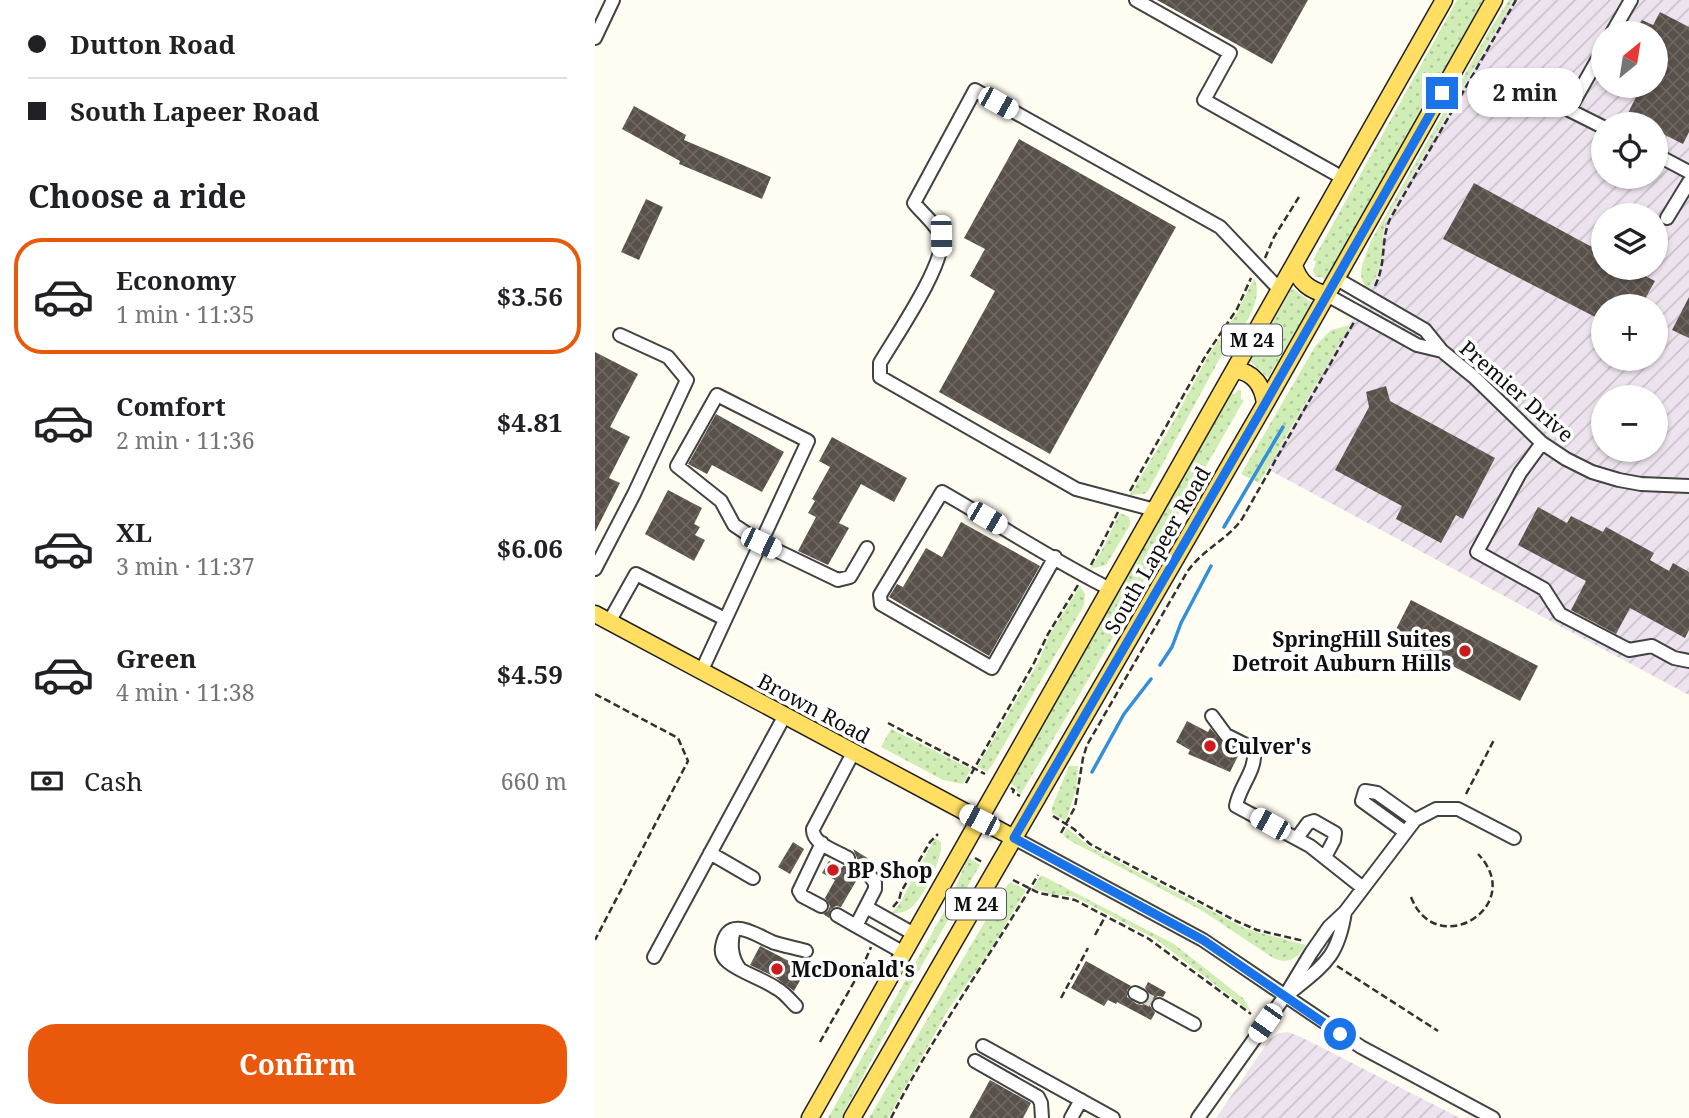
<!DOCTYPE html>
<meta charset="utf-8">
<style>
:root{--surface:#fff;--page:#f2f2f2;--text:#202124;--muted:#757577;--line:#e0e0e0;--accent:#ea580c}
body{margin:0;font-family:"Noto Serif",serif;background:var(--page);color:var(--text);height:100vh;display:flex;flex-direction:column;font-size:26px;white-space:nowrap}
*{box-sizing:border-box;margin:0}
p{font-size:23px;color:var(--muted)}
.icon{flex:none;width:38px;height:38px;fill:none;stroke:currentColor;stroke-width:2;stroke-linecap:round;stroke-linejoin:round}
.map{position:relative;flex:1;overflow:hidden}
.sheet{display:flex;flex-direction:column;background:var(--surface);width:595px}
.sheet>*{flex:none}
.hud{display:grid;align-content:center;height:154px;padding:0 28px;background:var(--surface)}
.needle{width:46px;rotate:30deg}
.tools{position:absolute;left:996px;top:21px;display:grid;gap:14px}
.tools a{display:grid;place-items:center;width:77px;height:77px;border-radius:50%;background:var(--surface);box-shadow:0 2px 5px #0004;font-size:35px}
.end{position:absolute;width:32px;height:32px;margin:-16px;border:9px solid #1a73e8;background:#fff;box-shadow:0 0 0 4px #fff}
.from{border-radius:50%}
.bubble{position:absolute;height:49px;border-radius:24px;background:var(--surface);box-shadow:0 2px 5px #0004;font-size:23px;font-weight:700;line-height:49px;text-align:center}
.car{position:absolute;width:21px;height:42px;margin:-21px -10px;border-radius:9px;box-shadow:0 0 5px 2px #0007;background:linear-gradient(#fff 24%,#345 0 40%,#fff 0 76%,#345 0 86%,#fff 0)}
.hud b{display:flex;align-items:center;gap:24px;height:66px;font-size:26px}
.hud b+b{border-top:2px solid var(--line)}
.hud i{width:18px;height:18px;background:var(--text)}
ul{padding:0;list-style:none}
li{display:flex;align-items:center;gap:21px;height:116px;margin:0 14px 10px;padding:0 14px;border:4px solid transparent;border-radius:28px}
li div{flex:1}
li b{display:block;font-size:26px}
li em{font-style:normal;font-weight:700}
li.current{border-color:var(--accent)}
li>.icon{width:63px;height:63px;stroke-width:1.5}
h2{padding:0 28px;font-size:32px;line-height:84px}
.pay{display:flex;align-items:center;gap:18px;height:77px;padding:0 28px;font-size:26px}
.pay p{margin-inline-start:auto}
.button{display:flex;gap:14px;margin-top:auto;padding:14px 28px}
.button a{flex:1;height:80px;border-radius:28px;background:var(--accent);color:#fff;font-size:28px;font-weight:700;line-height:80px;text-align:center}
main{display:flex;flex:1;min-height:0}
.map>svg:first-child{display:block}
</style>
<main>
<section class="sheet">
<div class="hud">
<b><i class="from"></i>Dutton Road</b>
<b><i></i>South Lapeer Road</b>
</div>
<h2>Choose a ride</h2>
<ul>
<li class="current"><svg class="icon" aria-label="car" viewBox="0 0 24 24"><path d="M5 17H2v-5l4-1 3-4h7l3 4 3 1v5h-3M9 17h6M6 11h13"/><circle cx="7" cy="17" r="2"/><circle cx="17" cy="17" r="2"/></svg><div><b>Economy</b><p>1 min · 11:35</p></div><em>$3.56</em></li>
<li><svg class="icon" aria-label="car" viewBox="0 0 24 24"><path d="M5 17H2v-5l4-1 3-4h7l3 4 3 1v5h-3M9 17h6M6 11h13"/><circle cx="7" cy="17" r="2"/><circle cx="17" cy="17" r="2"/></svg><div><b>Comfort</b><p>2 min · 11:36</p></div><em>$4.81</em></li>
<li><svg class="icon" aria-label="car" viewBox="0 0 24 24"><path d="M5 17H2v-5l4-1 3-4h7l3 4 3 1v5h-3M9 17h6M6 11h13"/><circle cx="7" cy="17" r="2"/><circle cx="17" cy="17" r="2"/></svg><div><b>XL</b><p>3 min · 11:37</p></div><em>$6.06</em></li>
<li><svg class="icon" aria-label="car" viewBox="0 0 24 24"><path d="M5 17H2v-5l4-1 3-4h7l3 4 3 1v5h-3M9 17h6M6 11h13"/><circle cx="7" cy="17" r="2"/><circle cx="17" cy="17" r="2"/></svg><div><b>Green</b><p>4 min · 11:38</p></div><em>$4.59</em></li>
</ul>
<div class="pay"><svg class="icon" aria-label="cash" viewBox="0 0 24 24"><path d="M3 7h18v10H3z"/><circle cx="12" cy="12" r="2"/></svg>Cash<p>660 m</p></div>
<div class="button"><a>Confirm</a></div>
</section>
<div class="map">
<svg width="1094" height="1118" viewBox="0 0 1094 1118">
<defs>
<pattern id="industrial-furrows" width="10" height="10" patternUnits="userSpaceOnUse" patternTransform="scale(1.75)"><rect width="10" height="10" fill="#ede3ee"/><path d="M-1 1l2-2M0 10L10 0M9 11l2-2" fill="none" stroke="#cac2cb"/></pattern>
<pattern id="grass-dots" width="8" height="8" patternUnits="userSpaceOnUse" patternTransform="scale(1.75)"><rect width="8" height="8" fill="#d1edb6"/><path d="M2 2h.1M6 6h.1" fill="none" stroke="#b2ca9b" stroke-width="1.8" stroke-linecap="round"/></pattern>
<pattern id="building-cross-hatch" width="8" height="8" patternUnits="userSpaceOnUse" patternTransform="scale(1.75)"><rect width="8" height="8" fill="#59504a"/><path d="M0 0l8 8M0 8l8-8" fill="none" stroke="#6c6560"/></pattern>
</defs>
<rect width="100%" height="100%" fill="#fffdf1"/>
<path fill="url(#industrial-furrows)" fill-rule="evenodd" d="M918,0h176v695l-422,-226 33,-56 74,-133 7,-21v-21l5,-18zM1008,33h52v53h-52zM1008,124h52v53h-52zM1008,215h52v53h-52zM1008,306h52v53h-52zM1008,397h52v53h-52z
M693,1032l13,5 159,81h-244l54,-79 9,-6z"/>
<path fill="url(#grass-dots)" d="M862,0h26l-156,278 -2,2 -3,-3h-6l-3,-6 3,-9 -3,-2z
M914,0h4l-127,220c-5,13 -3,23 -4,36 -2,13 -7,23 -14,34 -14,-17 -3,-29 2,-47l122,-217z
M659,278c13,24 -20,63 -34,80l-72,133 -4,3 -14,1 41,-69 37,-70 29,-43z
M699,289l18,14 -44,75 -18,-17 41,-71z
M755,325l-91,158 -18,-9 75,-129 15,-15z
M643,390h3v9l3,1 -70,122 -49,95 -104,177 -5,-3 1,-3 -7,-5 221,-390 4,1z
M525,513l9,4 1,8 -24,40 -16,4 11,-17z
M485,586l5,8 -1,11 -91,159 -6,8 -10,-5 61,-104 11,-27z
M296,729l80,40 -8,15 -20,-4 -62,-33z
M474,766h9l-2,24 -10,31 -14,-8v-6z
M472,828l23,19 156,82 60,16c-9,13 -17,20 -33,13l-72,-48 -134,-71 -4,-4z
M340,838l6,4c2,17 -18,58 -33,68 -5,3 -10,3 -16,3l8,-10z
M373,857l12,8 -66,114 -73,139h-13l122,-217z
M446,875l133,69 70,55 7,13 -94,-72 -82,-43 -24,-3 -18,-6z
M415,882l16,8 -38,64 -40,56 -60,108h-19l134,-227z"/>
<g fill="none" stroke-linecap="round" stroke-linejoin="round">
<path stroke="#328fd8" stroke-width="3.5" d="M629,527l59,-100
M565,665l12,-18 9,-24 30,-57
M497,772l32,-58 27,-35"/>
</g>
<path fill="url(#building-cross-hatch)" d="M562,0h151l-36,64z
M1065,12l29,15v105l-6,12 -28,-14v-6h-11l-17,-9 10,-20 -17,-9h35v-53h-20l7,-13 11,5z
M39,106l52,29 -2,5 87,37 -9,22 -83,-35 1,-3 -58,-32z
M424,139l157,88 -126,227 -111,-62 56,-101 -25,-15 15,-27 -21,-11z
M879,183l129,70v15h27l25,13 -14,25h-38v15l-160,-82z
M51,199l17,8 -24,53 -18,-8z
M1094,297v41l-17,-8z
M0,352l43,22 -28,53 20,10 -21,41 11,5 -25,49z
M791,386l4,15 105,57 -32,61 -7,-4 -15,28 -45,-24 6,-13 -67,-36 34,-63 -3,-15z
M121,414l68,38 -22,40 -50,-27 -5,9 -19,-10z
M237,437l75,41 -13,24 -33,-18 -22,39 10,5 -21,37 -30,-14 18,-34 -8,-4 7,-12 -3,-2 18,-32 -11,-6z
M73,490l34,18 -8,16 6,3 -5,8 10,5 -11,21 -49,-27z
M943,507l29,16 4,-7 32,16 3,-5 48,26 -4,7 19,11 4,-8 16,9v58l-4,8 -55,-30 -14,26 -45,-24 15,-29 -68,-36z
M366,522l79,44 -51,90 -100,-59 8,-13 6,3 23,-39 16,9z
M816,600l127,66 -18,35 -127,-66z
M592,721l21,11 2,-4 12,14 18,10 -10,20 -42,-18 2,-4 -14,-8z
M198,842l11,7 -14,25 -12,-7z
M258,849l16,10 -6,-1 -7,5 -1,5 4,8 -18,31 -5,-1 -6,4 -1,8 -6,-4 5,-3 2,-5 -5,-8 10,-18 -13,-7 7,-12 13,7 1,-2 10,-1 4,-7z
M165,946l46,24 -12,21 -19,-14 -25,-12z
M491,961l45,25 -4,4v7l10,7 5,1 6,-5 2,-5 -5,-7 3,-6 18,10 -3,5 -5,-1 -6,4 -2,6 5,7 -4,7 -34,-18 -1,2 -8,-4 -4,6 -33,-18z
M395,1080l41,23 -8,15h-54z"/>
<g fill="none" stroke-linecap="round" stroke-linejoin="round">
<path stroke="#dbd9cf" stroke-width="12" stroke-dasharray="12 6" stroke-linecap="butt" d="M546,996l18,9"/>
<defs>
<path id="minor" d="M541,0l94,53 -26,47 139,78
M1017,33l19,-33
M0,38l18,-38
M1008,50l-34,60 34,17
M1060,154l34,18
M1072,218l22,-36
M742,279l88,51 17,21 32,26 68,66 24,16 26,13 27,8 22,4 48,2
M732,295l90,50 25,6
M947,443l-22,30 -43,79 67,37 16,25 69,36 23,-4 22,12 15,3
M560,510l-79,-21 -196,-112v-14c14,-24 67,-101 61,-126 -3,-11 -20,-25 -27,-34l61,-113 245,137 60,63
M460,557l-63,111 -111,-64 -1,-9 62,-103c56,32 110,68 168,97
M0,569l39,-75 53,-114 -19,-23 -48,-22
M14,622l27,-48 89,45
M106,672c36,-77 71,-154 107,-231l-91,-46 -40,71 44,35 13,24 27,18 77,37 12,-3 17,-29
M617,716l14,19 22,11 6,6c2,19 -15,35 -18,54l74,40 53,42
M810,832l-43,-31 3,-10 12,2 38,27
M419,838l189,102 158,107 132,71
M702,838l11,-15 6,-2 21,12 -1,7 -9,17
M115,853l43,25
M253,858c-12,-7 -36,-14 -35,-29l40,-76
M226,906l-19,-10 -3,-5 23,-48
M271,907l48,27
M242,915l19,11 19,-37v-6l-11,-16
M261,926l48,27
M139,930c-4,13 -3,28 6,39
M59,957l130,-240
M696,992c34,-28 47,-35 54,-80
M540,993l6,3
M564,1005l35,19
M201,1006c-6,-6 -12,-14 -20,-18 -15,-10 -34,-15 -48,-26 -5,-4 -7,-9 -6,-15 6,-35 36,-10 53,-4 10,3 21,5 31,8
M388,1046l130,72
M380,1061l63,36 3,6 1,15
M476,1118l10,-18
M603,1118l87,-122 26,-43 18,-26 16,-15 70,-92 21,-11h22l56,29"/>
<path id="major" d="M699,265c5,18 16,25 33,30
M640,370c19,2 28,16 30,34
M0,614l419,224
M215,1118l634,-1118
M257,1118l413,-714 229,-404"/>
</defs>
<use href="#minor" stroke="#424242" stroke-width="16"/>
<use href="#major" stroke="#202020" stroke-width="19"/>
<path stroke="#313131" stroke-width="2.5" stroke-dasharray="7 3.5" stroke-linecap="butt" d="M670,258l9,-21 25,-40
M780,286c12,-24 5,-44 15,-67l126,-219
M535,491l76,-136 31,-46 14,-31
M496,565l27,-53
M0,694l83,44 10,23 -93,179
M293,723l97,51
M371,783l67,-118 15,-31 30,-49
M416,788l3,2 -1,2 7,4
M871,794l29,-56
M458,816l21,13 16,15 146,77 21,9 47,11
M466,833l14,-26 8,-49 4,-13 100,-173c16,-23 40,-32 55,-53l112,-197
M380,858l7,4
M418,880l26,13 36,7 74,39 102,75
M816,897c25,65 117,9 67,-43
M298,907l6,-7 2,-8 29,-50 8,-8
M500,935l10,-18
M742,966l101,65
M466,998l27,-50
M225,1042l42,-74 9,-21
M296,1118c43,-85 99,-161 147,-243"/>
<use href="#minor" stroke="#fff" stroke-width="12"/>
<use href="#major" stroke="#ffde61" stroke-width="16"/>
</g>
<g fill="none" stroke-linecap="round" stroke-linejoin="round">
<path stroke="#1a73e8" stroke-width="9" d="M745,1034l-137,-94 -189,-102 251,-434 177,-311"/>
</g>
<g fill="#cb1b1c" stroke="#fff" stroke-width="2.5">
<circle cx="870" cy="651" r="7"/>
<circle cx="615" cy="746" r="7"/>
<circle cx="238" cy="870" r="7"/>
<circle cx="182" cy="969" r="7"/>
</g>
<g text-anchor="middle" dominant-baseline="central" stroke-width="7" stroke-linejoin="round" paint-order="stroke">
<g fill="#fff" stroke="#575757" stroke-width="2">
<rect x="627" y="324.5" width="60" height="31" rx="5"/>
<rect x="351" y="888.5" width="60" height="31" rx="5"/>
</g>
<g font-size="19" font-weight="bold" fill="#0f0f0f">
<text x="657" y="340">M 24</text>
<text x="381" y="904">M 24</text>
</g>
<g font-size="21" fill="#0f0f0f" stroke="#fff">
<text transform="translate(922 391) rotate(41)">Premier Drive</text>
<text transform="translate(562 550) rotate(-60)">South Lapeer Road</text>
<text transform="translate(219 708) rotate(28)">Brown Road</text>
</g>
<g font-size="21" font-weight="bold" fill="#0f0f0f" stroke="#fff" text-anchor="start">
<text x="856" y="639" text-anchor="end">SpringHill Suites<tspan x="856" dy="24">Detroit Auburn Hills</tspan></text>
<text x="629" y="746">Culver's</text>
<text x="252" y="870">BP Shop</text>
<text x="196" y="969">McDonald's</text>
</g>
</g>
</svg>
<div class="tools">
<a><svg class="needle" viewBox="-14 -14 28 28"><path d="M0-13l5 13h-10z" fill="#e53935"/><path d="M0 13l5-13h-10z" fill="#757577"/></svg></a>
<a><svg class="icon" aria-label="locate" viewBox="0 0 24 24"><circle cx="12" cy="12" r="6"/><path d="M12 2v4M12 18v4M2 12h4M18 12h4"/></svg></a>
<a><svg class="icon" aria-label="layers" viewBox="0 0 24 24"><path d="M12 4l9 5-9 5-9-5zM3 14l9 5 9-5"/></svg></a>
<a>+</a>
<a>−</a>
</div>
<i class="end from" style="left:745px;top:1034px"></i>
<i class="end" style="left:847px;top:93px"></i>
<div class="bubble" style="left:872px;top:68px;width:116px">2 min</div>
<i class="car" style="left:403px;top:103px;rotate:119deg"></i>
<i class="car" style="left:346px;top:236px;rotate:179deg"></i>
<i class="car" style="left:392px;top:518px;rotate:120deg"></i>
<i class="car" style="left:166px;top:543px;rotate:116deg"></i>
<i class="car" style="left:384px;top:820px;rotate:297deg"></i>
<i class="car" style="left:675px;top:824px;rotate:299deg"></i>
<i class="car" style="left:670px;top:1023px;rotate:215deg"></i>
</div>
</main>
